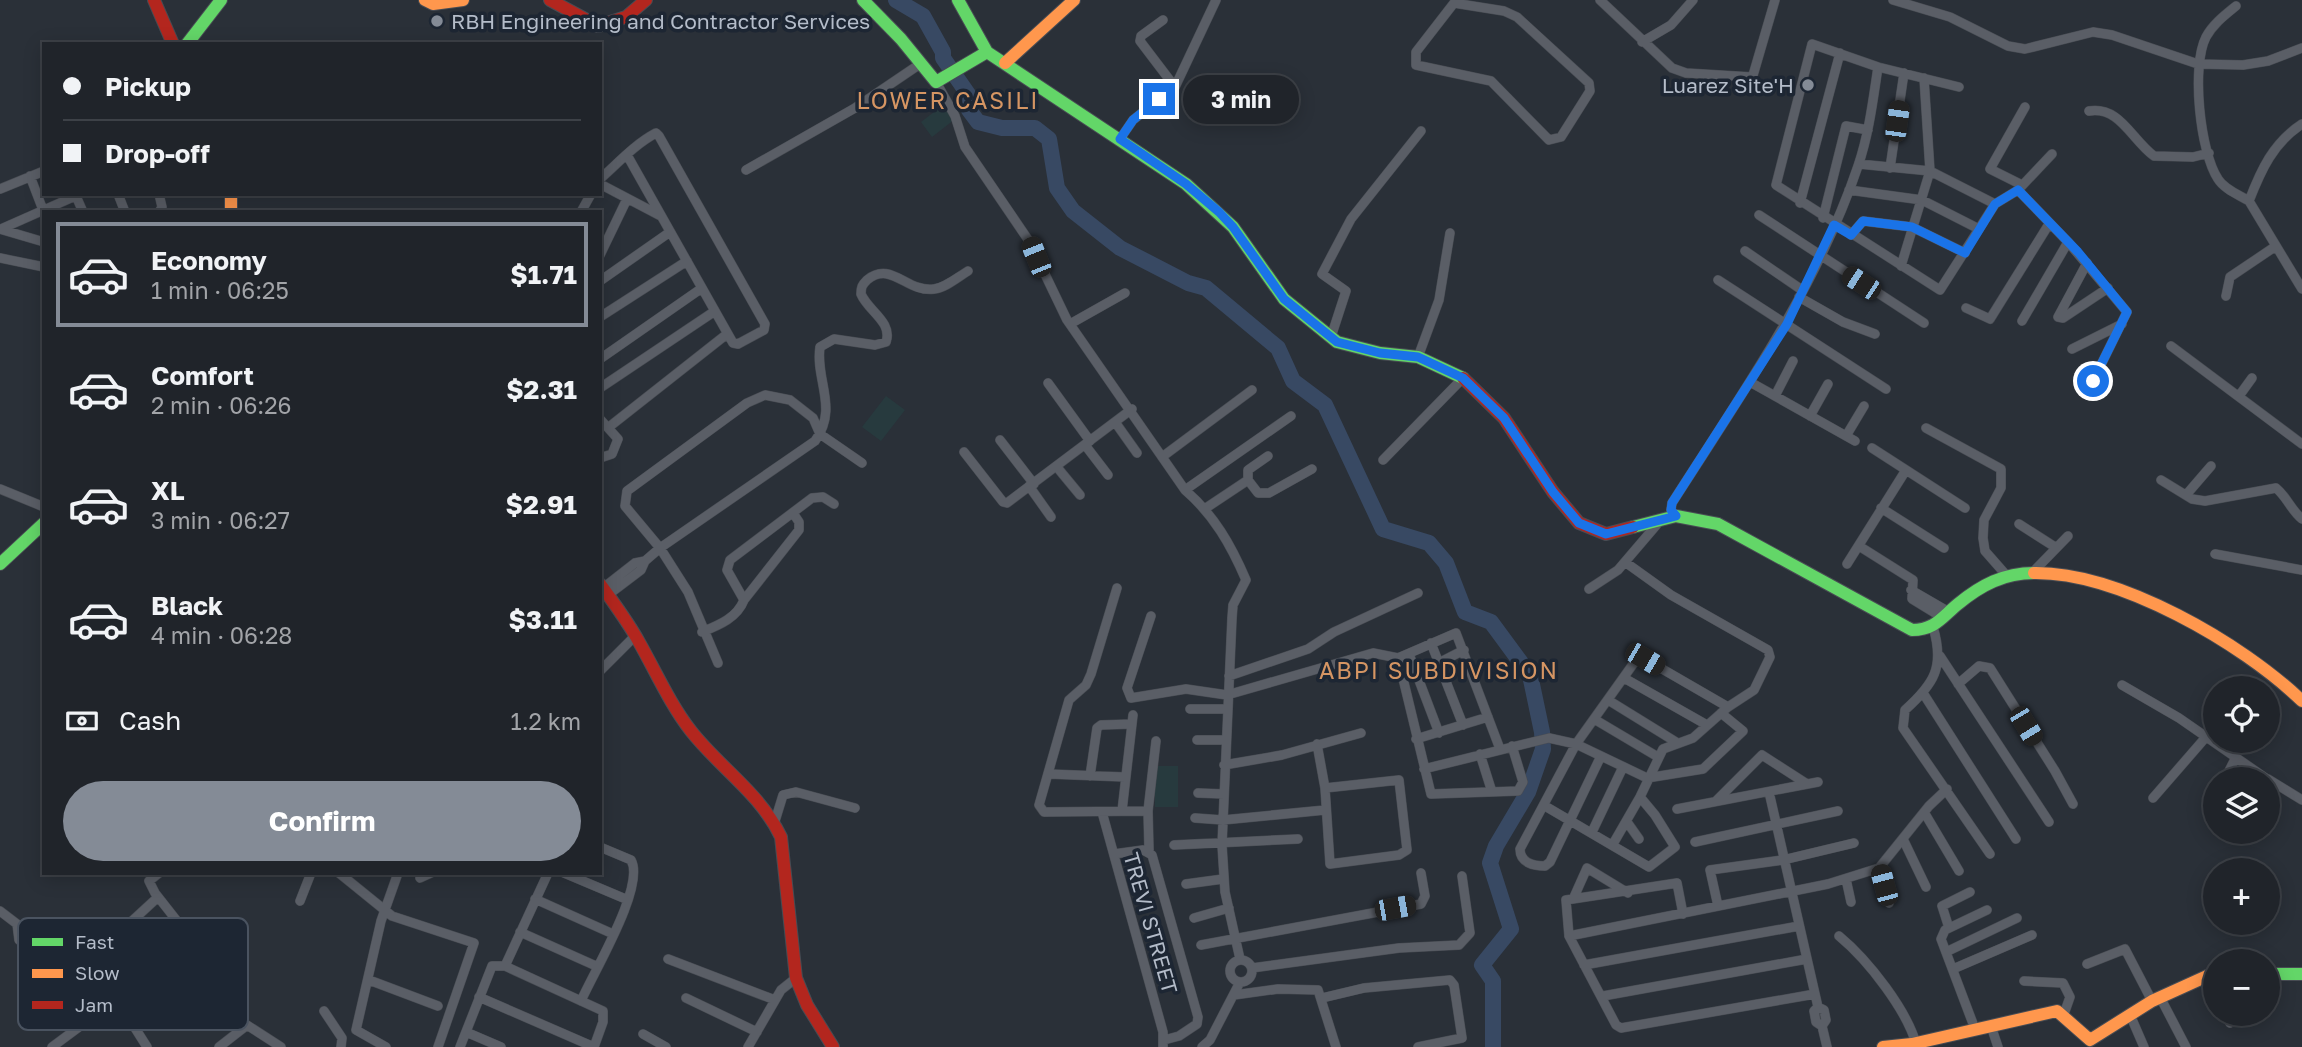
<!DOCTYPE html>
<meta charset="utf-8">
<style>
:root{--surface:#20242a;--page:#2d3036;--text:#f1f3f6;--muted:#a2a4a8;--line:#3d4147;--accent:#848b96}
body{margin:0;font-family:"Golos Text",sans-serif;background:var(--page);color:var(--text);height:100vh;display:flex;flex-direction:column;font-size:26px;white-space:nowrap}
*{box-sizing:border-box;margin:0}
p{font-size:23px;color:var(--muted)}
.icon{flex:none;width:38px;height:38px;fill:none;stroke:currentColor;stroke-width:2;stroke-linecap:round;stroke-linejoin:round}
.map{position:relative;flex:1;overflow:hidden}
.side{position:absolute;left:42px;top:210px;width:560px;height:665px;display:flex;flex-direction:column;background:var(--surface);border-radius:0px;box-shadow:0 4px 18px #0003,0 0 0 2px var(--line)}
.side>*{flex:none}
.top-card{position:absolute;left:42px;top:42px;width:560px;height:154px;border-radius:0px;box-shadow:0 4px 18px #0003,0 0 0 2px var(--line);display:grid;align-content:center;height:154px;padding:0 21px;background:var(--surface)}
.fabs{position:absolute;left:2203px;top:676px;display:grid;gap:14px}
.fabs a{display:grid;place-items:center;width:77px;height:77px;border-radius:50%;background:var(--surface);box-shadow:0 4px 18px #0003,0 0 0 2px var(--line);font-size:35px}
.end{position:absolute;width:32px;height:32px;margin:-16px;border:9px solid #1a73e8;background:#fff;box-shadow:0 0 0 4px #fff}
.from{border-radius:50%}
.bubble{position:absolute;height:49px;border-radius:24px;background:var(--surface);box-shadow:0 4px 18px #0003,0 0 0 2px var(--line);font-size:23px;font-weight:700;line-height:49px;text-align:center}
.car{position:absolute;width:21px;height:42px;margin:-21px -10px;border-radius:9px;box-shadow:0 0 5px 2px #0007;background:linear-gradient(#222 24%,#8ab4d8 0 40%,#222 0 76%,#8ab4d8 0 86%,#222 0)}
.top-card b{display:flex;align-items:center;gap:24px;height:66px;font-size:26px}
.top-card b+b{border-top:2px solid var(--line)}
.top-card i{width:18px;height:18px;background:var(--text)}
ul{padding:12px 0 0;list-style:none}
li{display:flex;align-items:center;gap:21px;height:105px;margin:0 14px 10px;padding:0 7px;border:4px solid transparent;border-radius:0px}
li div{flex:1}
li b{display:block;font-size:26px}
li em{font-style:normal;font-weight:700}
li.current{border-color:var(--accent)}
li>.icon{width:63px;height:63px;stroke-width:1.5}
.pay{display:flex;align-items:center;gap:18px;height:77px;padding:0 21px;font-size:26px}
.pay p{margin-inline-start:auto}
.action{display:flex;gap:14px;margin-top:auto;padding:14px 21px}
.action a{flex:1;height:80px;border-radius:42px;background:var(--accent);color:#fff;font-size:28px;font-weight:700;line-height:80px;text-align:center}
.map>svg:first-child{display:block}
</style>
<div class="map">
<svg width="2302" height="1047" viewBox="0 0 2302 1047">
<rect width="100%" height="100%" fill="#2a3038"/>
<path fill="#273a3e" d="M947,102l12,14 -27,21 -11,-15z
M886,396l19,14 -24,31 -19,-14z
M1155,766h23v41h-23z"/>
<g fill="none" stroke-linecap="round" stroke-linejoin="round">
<path stroke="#384963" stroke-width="16" d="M896,0l27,16 20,36v6l25,36 1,16 9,12 24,6h33l14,11 8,49 16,23 47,37 68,35 18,5 72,60 15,33 32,24 58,124 46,14 17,20 19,49 26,10 39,53 12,57 1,17 -15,43 -32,54 -6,17 21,66 -29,36 11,16v66"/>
<defs>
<path id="street" d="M1600,0l72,68 14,5 66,4
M1893,0l57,17 58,29 17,3 68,-17 19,3 86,29 45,1 25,-4 34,-13
M1454,3l50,8 13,6 72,66 1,8 -29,46 -12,3 -58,-59 -75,-16v-13z
M2236,6c-11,9 -23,18 -30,31 -15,29 -6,115 12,142 6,10 21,16 31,22
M1163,20l-22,16 -1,5 35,46
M1642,42l29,-17 22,-25
M936,82l19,34 10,31 64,94 38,79 118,170c29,25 46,55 61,90l-13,25 -1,13 -10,227 3,47 15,67
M1959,87l-81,-20 -66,-23 -36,141 164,105 55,-86 23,-14 34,-36
M1749,89l26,-89
M2089,111c31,-5 42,28 65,45l39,1 16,-4
M2302,124c-29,19 -41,46 -53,77l53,88
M1120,139l13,-19 42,-33 41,-87
M1859,164l71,7 65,33
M1890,168l14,-95
M746,170l109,-62 65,-44
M30,176l13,34
M600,179c17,-15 35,-35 56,-46l3,3 106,188 -1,6 -26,14 -5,-1 -106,-188
M600,184l59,31
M2022,185l-32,-16 35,-62
M0,189l44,-18
M1849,190l73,10 57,29
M2018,190l50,52 59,70 -34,69
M118,194l7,18
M159,194l3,13 -3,5
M76,196l7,16
M1800,203l40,-150
M581,212l10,-18
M1759,215l165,108
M1823,218l23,-92 22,4
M0,229l44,13
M1,229l79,-35
M1851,235l12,-14 49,6 53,26
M1745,251l57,39
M600,255l27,-56
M0,258l44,9
M2087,263l-29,54 5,1 45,-30
M1901,266l29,-95 -6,-93
M1718,280l168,109
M600,281l70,-49
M2226,296l4,-19 46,-31
M1799,297l44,25 32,12
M1966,308l24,11 59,-95
M600,317l87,-56
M2022,321l46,-79
M1070,324l55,-31
M1331,337l15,-46 -24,-17 29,-55 70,-88
M2171,346l131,98
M2072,349l50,-25
M1418,357l21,-57 11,-67
M600,359l102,-71
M1750,382l105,59
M1048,383l42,58
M600,388l115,-77
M1775,396l18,-35
M2239,396l13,-18
M1810,416l18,-32
M600,419l18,20 -6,15 -12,4
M1115,422l22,31
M609,427l118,-93
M1926,428l75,41v19l-17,32 -1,18 2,13 22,25
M1846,436l18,-30
M1000,440l34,44
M1085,445l23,30
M1872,448l93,60
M964,452l39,50 4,1 125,-94
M1162,457l90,-67
M1383,460l80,-82
M1056,466l24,29
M1248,480l10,13h11l43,-24
M2161,480l31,19 13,2 71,-13c11,9 15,22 26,31
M1029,486l22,31
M0,489l44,18
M1185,490l106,-74
M2186,495l25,-29
M1206,508l42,-28v-10l20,-14
M1881,508l63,40
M1676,516l-5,-6 1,-7c69,-108 145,-215 186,-337 11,-32 15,-66 20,-99
M2019,524l36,23
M1859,546l54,34 -1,19 31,19
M2215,554l87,16
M1847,564l59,-94
M2032,573l36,-37
M603,588l32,-25 10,-2
M1117,588l-26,86 -5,11 -17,15 -30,105 5,7 104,-1
M1589,589l29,-19 41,-48
M1911,590l38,22
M608,595l33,-25 4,-9 15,-13 155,-107c24,-33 0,-61 5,-94l14,-8 41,6 11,-3c7,-20 -18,-31 -25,-48 0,-7 1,-9 6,-14 24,-20 40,13 67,9 11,-1 24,-12 34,-18
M744,600l-17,-30 3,-10 82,-62 11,-1 11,7
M1151,616l-24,72 4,10 55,-9 41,6 146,-42 25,5 58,-25 44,116
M1933,627c12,40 1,57 -28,83l-2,18 87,126
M702,632c17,-7 35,-14 42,-32l55,-70v-8l-6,-9
M1431,643l32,82
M1409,654l30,79
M1940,656l109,166
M1398,658l33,136 87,-3 5,-9 -11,-36
M718,663l-30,-71 -28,-44 -35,-42 2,-15 120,-88 18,-8 25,5 23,18 7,16 42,29
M600,671l35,-35
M1417,674l47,-24
M1229,676l79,-27 26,-17 84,-39
M1624,678l83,47
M1958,684l21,-18 11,2 65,103 18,33
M2122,685l57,33 88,61
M1923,693l93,146
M1608,700l68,42
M1190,709h36
M1594,719l64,38
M1416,739l72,-22
M1197,740h28
M1317,744l8,44 5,76 69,-9 8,-5 -8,-70 -74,8
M1480,754l12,38
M1601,756l-51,106 -5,4c-11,0 -25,-3 -25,-17l56,-105 60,-84 9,-1 83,48
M1224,765l58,-10 79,-22
M1424,769l125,-31 27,6 71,34 56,-9 40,-38 -22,-18
M1049,774l76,3
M1090,776l7,-48 4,-3 31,-1
M2225,779l11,-22
M2268,779l34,21
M1769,792l49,215 6,3 2,10 -4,6 5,21
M1198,793l26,1
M2153,798l53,-61
M1716,801l46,-46 45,29
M1545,806l104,61 26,-20 -20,-32 -15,-18
M1677,809l141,-27
M1122,811l11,-96
M1102,812l61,220v15
M1924,812l35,59
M1195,818l28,2 102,-10
M775,821l8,-26 13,-3 59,16
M1627,822l12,17
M1592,832l31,-65
M1903,839l23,48
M1695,842l143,-31
M1613,844l27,-47 23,-48 30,-11 35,-31 26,-17 16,-33 -2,-7 -97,-55 -46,-33
M1174,845l124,-6
M1149,850l-1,-39 8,-70
M1114,854l29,-4 9,5 46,162 -1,7 -18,12 -15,4
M1879,868l10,35
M159,873l-10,8 6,12 55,70 23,53 48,31
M339,873l53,43 82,27 -36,104
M564,873l64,27
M420,878l11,-5
M1846,879l5,23
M1186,884l37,-5
M1574,897l13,-29 41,25
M535,899l78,35
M300,901l11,-28
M1718,906l-8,-36 73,-10 71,-17
M0,911l17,13 2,16
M1683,914l-6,-31 -111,17 3,36 47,89 5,3 194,-34
M1194,918l35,-10
M1949,928l-7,-22 28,-14
M520,932l76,34
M1569,936l259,-52 51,-16 50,-62 18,-17
M1839,936c29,24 69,75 78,111
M1201,945l220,-41 4,-8 -4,-23
M1946,952l71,-34
M668,959l107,41
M1230 971a11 11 0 1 1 22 0a11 11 0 1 1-22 0Z
M2087,964l38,-15 27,52
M1584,965l215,-39
M505,966l43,-93
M1252,968l147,-20 60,-3 11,-12 -8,-57
M1953,969l79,-34
M79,976l23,36
M2206,977l10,17
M369,980l69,26
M2024,981l39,2 7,14 -6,17
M1234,995l44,-6 40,1 18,57
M1603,996l204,-37
M196,997l-10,-17 24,-17
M479,997l115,50
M2160,997l26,50
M686,998l71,34
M1322,998l42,-10 86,-8 4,5 8,53 -44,9
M581,1001c12,-28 65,-115 50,-141l-31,-13
M2268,1002l3,4
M1818,1007l-4,4 2,11 6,4
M324,1011l18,27 -1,9
M2225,1013l5,10
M2131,1017l13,30
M1991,1026l7,21
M1975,1029l-34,-90 4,-9 42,-20
M466,1032l35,15
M643,1034l23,13
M52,1047l143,-106
M147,1047l-53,-84 25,-30 38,-35
M219,1047l27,-21
M386,1047l-30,-17 25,-109 17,-48
M460,1047l32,-81h13l98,45v11l-9,25
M748,1047l33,-57 15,-12
M1202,1047l8,-7 30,-58"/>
<path id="fast" d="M863,0l38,39 35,43 51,-30
M958,0l29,52 199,132 47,43 51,72 53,43 43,11 38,4 45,21
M187,44l34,-44
M1633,527l43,-11 42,8 194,106c23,0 30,-13 46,-26 23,-19 46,-31 76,-31
M0,564l44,-41
M2268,974h34"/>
<path id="slow" d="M425,0l8,4 30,-4
M1005,63l69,-63
M231,194v18
M2034,573c85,-1 208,70 268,128
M1883,1047l29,-3 145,-33 33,29 62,-39 64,-29"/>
<path id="jam" d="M154,0l19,44
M550,0l48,26 28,-9 20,-17
M1463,378l41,40 49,74 26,31 27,11 27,-7
M600,584c14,19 28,38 39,58 17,30 31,62 52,89 29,37 69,62 90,106l15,141 11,27 26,42"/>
</defs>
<use href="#street" stroke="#484c53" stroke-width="10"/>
<use href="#fast" stroke="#484c53" stroke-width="14"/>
<use href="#slow" stroke="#484c53" stroke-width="14"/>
<use href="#jam" stroke="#484c53" stroke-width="14"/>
<use href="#street" stroke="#5a5e66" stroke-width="9"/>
<use href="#fast" stroke="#63d668" stroke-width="12"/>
<use href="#slow" stroke="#ff974d" stroke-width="12"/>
<use href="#jam" stroke="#b3261e" stroke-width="12"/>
</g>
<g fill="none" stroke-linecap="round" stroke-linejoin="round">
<path stroke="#1a73e8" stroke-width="9" d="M1159,99l-26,21 -13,19 66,45 33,28 14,15 51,72 53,43 43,11 38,4 45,21 41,40 49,74 26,31 27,11 70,-18 -5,-6 1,-7 115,-179 47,-99 17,10 12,-14 49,6 53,26 30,-49 23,-14 60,62 49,60 -34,69"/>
</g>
<g fill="#848b96" stroke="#1d2633" stroke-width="2.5">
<circle cx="437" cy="21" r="7"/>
<circle cx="1808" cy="85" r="7"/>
</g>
<g text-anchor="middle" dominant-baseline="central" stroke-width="7" stroke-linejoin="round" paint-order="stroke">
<g font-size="21" fill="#b4bcc9" stroke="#1d2633" text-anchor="start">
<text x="451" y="21">RBH Engineering and Contractor Services</text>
<text x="1794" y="85" text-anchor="end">Luarez Site'H</text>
</g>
<g font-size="21" fill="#b4bcc9" stroke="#1d2633">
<text transform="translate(1151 923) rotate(74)">TREVI STREET</text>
</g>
<g font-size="23" letter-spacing="2" fill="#d59563" stroke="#1d2633">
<text x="948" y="100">LOWER CASILI</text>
<text x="1439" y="670">ABPI SUBDIVISION</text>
</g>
</g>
<rect x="18" y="918" width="230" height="112" rx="10" fill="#1d2633" stroke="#4a5360" stroke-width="2"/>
<rect x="32" y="938" width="31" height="8" fill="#63d668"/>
<rect x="32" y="969" width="31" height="9" fill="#ff974d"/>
<rect x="32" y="1001" width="31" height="8" fill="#b3261e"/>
<g font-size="19" fill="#b4bcc9">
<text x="75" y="949">Fast</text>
<text x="75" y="980">Slow</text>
<text x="75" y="1012">Jam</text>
</g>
</svg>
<div class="fabs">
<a><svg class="icon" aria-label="locate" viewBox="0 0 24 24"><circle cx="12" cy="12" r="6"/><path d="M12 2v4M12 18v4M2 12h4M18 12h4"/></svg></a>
<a><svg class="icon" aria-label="layers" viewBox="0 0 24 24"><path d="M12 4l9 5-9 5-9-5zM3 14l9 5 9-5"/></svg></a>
<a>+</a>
<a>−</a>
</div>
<i class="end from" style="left:2093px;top:381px"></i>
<i class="end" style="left:1159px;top:99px"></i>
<div class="bubble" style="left:1183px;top:75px;width:116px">3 min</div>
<i class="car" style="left:1897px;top:121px;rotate:8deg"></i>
<i class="car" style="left:1036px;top:257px;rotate:338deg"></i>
<i class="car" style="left:1861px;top:283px;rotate:303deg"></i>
<i class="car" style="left:1645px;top:659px;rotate:120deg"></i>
<i class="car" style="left:2026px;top:726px;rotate:149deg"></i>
<i class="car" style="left:1884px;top:885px;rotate:345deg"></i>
<i class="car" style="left:1395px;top:908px;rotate:80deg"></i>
<div class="top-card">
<b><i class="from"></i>Pickup</b>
<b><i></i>Drop-off</b>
</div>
<section class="side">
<ul>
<li class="current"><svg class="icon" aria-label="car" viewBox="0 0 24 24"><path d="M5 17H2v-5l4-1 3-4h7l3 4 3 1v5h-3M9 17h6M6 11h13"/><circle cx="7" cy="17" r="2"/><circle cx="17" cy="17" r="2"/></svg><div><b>Economy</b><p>1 min · 06:25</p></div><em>$1.71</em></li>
<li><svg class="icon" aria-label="car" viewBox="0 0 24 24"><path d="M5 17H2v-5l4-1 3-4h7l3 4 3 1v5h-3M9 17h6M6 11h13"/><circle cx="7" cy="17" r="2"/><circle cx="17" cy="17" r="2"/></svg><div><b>Comfort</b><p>2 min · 06:26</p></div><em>$2.31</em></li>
<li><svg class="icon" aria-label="car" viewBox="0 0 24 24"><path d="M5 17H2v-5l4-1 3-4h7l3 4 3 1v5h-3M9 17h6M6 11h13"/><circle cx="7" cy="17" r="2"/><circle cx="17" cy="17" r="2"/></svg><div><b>XL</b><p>3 min · 06:27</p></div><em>$2.91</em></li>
<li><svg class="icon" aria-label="car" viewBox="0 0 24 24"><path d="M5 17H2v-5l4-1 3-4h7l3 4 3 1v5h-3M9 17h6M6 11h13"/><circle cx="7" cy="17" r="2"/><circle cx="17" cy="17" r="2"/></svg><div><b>Black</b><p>4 min · 06:28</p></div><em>$3.11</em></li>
</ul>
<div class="pay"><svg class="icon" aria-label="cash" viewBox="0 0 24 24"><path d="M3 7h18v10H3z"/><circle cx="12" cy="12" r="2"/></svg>Cash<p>1.2 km</p></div>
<div class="action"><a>Confirm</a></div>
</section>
</div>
